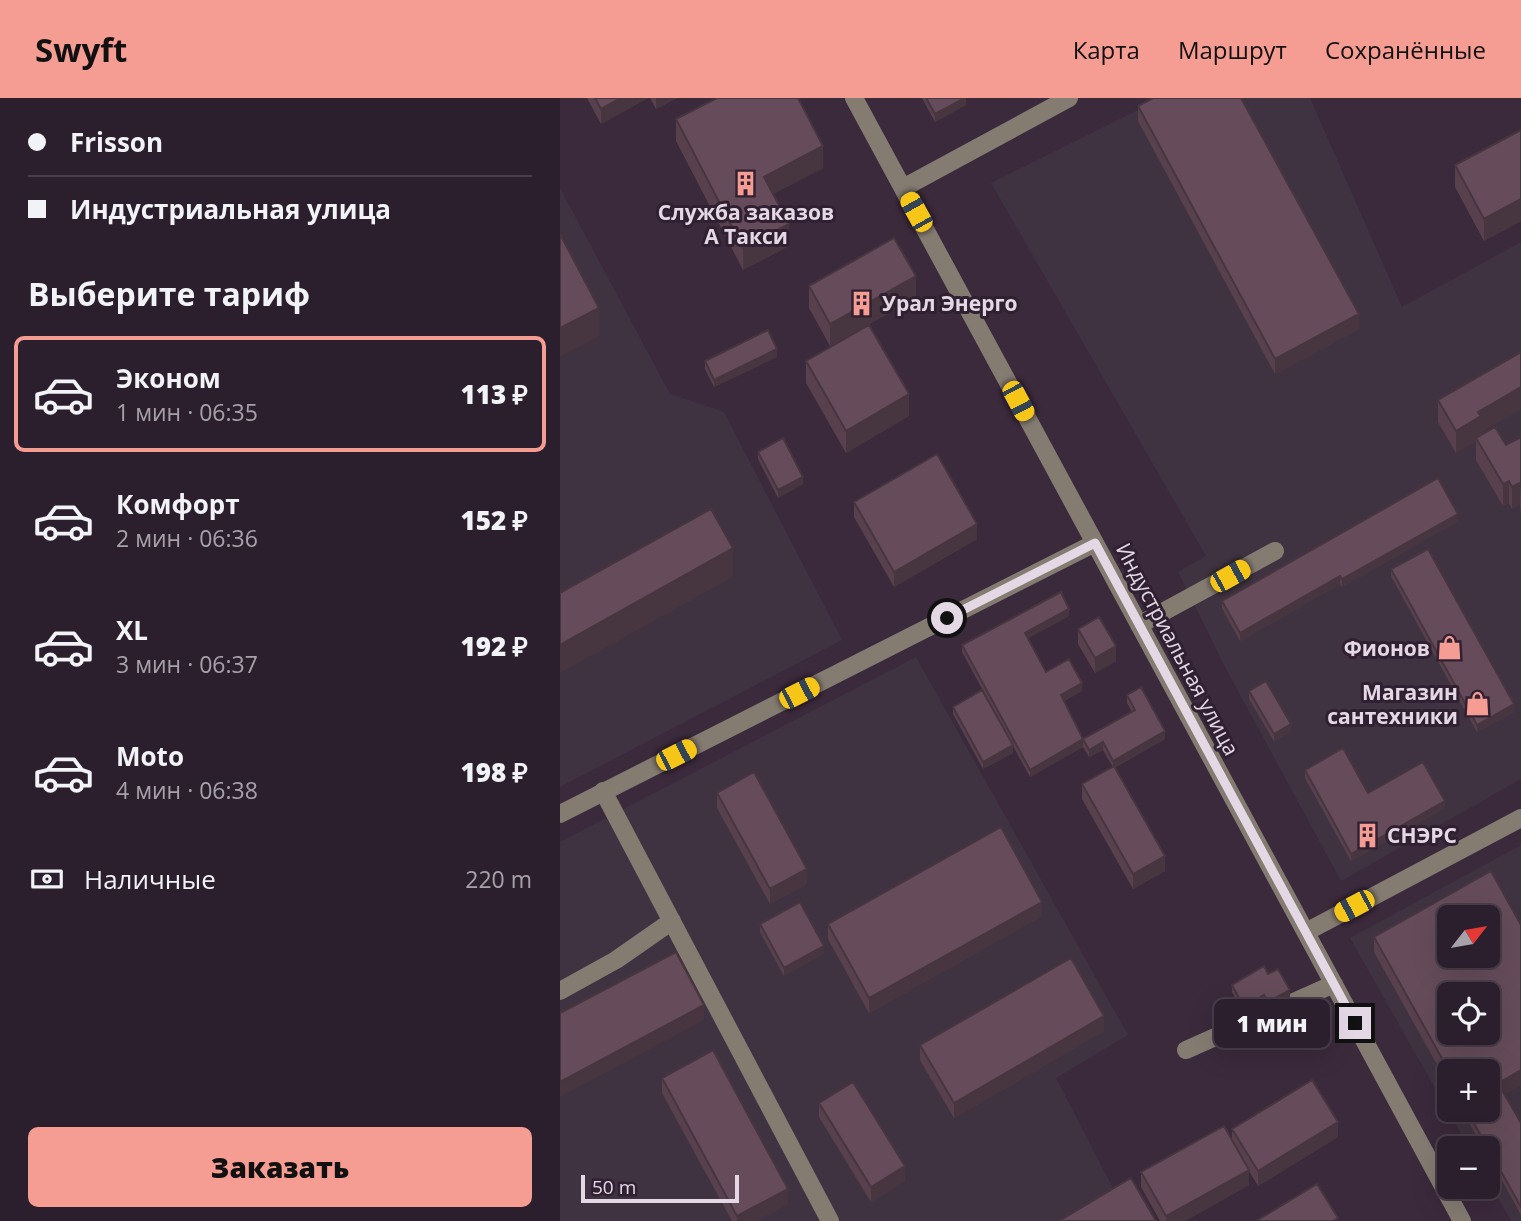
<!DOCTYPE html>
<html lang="ru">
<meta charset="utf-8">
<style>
:root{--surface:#2c1f2d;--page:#342735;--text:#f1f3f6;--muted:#a6a2aa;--line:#483d49;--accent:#f59c93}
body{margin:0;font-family:"Open Sans",sans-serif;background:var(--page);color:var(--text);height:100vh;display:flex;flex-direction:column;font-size:26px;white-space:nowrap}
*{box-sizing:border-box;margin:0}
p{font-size:23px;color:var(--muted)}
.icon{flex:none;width:38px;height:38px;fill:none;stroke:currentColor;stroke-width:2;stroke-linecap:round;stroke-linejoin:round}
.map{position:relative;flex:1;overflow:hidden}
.side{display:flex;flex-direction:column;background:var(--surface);width:560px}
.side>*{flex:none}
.top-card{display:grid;align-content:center;height:154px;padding:0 28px;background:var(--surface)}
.needle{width:46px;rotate:59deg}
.controls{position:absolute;left:877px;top:807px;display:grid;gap:14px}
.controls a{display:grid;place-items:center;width:63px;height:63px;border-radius:10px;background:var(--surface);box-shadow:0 7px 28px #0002,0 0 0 2px var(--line);font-size:35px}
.scale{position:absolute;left:21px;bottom:18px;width:158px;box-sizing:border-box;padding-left:7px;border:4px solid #e3d8e4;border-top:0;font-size:19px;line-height:24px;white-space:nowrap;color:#e3d8e4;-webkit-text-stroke:5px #302032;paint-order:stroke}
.end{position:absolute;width:32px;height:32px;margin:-16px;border:9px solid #e3d8e4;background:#111;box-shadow:0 0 0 4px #111}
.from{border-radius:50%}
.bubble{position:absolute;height:49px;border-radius:10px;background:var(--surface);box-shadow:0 7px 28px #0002,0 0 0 2px var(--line);font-size:23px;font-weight:800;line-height:49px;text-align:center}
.car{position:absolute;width:21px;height:42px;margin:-21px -10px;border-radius:9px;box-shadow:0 0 5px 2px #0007;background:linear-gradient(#f5c518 24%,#345 0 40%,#f5c518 0 76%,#345 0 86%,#f5c518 0)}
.top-card b{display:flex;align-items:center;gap:24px;height:66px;font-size:26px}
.top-card b+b{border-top:2px solid var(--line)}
.top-card i{width:18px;height:18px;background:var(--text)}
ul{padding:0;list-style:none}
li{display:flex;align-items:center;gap:21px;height:116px;margin:0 14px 10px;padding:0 14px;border:4px solid transparent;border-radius:10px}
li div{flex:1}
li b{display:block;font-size:26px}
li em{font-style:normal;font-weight:800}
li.selected{border-color:var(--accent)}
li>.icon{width:63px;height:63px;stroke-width:1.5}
h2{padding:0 28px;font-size:32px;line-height:84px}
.pay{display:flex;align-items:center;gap:18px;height:77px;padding:0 28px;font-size:26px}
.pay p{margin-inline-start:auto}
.primary-button{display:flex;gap:14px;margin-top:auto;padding:14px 28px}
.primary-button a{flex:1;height:80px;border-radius:10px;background:var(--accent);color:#111;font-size:28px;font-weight:800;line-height:80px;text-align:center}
header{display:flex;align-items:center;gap:42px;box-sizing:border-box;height:98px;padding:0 35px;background:var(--accent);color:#111}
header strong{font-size:33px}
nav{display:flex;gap:38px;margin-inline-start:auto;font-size:24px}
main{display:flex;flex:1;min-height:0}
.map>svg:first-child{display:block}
</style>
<header>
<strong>Swyft</strong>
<nav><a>Карта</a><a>Маршрут</a><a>Сохранённые</a></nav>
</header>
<main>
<section class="side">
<div class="top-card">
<b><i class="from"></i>Frisson</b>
<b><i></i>Индустриальная улица</b>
</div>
<h2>Выберите тариф</h2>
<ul>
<li class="selected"><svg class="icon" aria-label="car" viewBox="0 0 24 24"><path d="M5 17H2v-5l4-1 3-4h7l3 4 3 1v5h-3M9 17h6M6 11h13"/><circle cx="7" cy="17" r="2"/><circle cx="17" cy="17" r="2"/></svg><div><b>Эконом</b><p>1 мин · 06:35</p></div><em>113 ₽</em></li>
<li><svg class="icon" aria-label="car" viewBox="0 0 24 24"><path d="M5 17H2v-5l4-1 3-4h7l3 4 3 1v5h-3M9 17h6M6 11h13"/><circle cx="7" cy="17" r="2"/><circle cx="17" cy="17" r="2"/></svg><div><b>Комфорт</b><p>2 мин · 06:36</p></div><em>152 ₽</em></li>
<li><svg class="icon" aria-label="car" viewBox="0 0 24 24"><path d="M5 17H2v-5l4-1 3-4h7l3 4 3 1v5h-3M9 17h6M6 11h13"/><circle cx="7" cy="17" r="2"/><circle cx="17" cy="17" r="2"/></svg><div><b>XL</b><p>3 мин · 06:37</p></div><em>192 ₽</em></li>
<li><svg class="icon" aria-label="car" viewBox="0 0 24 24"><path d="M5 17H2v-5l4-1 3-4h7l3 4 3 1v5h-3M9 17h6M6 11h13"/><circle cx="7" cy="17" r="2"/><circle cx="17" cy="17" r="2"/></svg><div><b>Moto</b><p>4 мин · 06:38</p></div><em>198 ₽</em></li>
</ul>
<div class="pay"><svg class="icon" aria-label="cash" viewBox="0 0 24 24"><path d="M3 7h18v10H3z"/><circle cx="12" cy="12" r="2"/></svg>Наличные<p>220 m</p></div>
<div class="primary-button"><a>Заказать</a></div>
</section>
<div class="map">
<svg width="961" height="1123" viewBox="0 0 961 1123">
<rect width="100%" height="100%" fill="#3b293c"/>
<path fill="#403341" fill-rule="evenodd" d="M602,0h148l92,209 119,-65v537l-180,102 -116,-214 -47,-95 28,-16 -215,-373z
M0,90l110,206 54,18 118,228 -282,147z
M356,559l212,378 -72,43 74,143h-570v-379z
M961,747v376h-10l-23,-41v-32h-19l-119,-210zM889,819h39v39h-39zM889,896h39v38h-39zM889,973h39v39h-39z"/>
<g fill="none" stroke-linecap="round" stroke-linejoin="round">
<path stroke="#847b71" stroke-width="18" d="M294,0l608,1123
M343,90l166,-90
M579,527l136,-74
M43,693l227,430
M0,716l535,-271
M746,834l215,-114
M0,893l56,-31 56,-39
M626,952l148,-66"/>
</g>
<path fill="#58414d" d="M27,0h61l-47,26z
M90,0h27l-21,11z
M362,0h44v7l-31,17z
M578,8l221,223 -84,45 -137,-253z
M116,21l147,49 -50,26 16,52 -46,24 -67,-129z
M961,32v91l-37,20 -29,-54v-22z
M249,188l107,12 -86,48 -21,-38z
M961,254v57l-40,23v3l25,10 15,-8v79l-1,-12 -8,5 -3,-6 -6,3 -27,-46v-19l-20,12 -18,-31v-22z
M217,259l-63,30 -9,-18v-8z
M246,263l103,55 -63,37 -40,-70z
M198,354l45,32 -25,14 -20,-39z
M294,404l123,37 -83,48 -40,-70z
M898,423l-116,66 -2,-3 -100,57 -18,-33v-7z
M831,471l123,143 -37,20 -86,-156z
M509,518l-41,22 18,34 36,19 -18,10 19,38 49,-27 -5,-9v-8l38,44 -51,29 51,103 -32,18 -51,-90v-15l31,-17 -10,-17 -14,7 -6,-10 -53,30 -17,-31v7l-30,16 -30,-55v-7l45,11 -36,-66v-7z
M518,531l38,32 -21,12 -17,-29z
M689,593l42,41 -17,9 -25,-42z
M745,672l63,23 77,15 -94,53 -46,-83z
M157,695l90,91 -37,20 -53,-96z
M482,818l-173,97 -41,-74v-15z
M200,826l64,29 -40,23 -24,-44z
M961,827v160l-17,9 17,29v92l-33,-60v-7h-5l-21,-38h26l-39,-39v15l-75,-134v-15z
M708,876l22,23 -22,12 -4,-6 -20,11 -12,-22v-7z
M544,933l-150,87 -34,-58v-15z
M102,980l126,126 -32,17h-24l-70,-128z
M259,1005l86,78 -34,21 -52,-85z
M672,1031l106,8 -80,49 -9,-15v14l-64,36h-25l-19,-34v-15l91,-32z"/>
<path fill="#47353f" d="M61,0h27l-47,26v-15z
M96,0h21l-21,11z
M405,0h1v7l-31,17v-8z
M263,48v22l-59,31v-22z
M961,101v22l-37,20v-22z
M229,126v22l-46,24v-22z
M356,178v22l-86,48v-22z
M39,210v28l-39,21v-29z
M799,216v15l-84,45v-15z
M217,251v8l-63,30v-7z
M961,289v22l-40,23v6h-5v3l-20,12v-22l22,-19z
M349,296v22l-63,37v-22z
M243,379v7l-25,14v-8z
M949,383v22l-6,3v-22z
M961,384l-1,22 -8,5v-22z
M898,416v7l-116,66v-8z
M417,426v15l-83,48v-15z
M173,450v29l-173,96v-28z
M780,478v8l-100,57v-8z
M509,511v7l-44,24v-7z
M556,548v15l-21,12v-15z
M522,585v8l-21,11v-7z
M954,606v8l-37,20v-7z
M731,626v8l-17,9v-7z
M605,633v8l-52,29v-7z
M523,641v8l-53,30v-7z
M543,644v8l-14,7v-7z
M453,647v8l-30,16v-7z
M885,703v7l-94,53v-7z
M605,758v15l-32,18v-15z
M247,771v15l-37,20v-15z
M482,804v14l-173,97v-15z
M264,848v7l-40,23v-8z
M730,892v7l-22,12v-7z
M704,897v8l-20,11v-7z
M144,907v15l-144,77v-15z
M544,918v15l-150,87v-15z
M961,972v15l-33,19v-15z
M778,1024v15l-80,49v-15z
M345,1068v15l-34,21v-15z
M689,1072v15l-64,36h-19v-5z
M228,1091v15l-32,17h-19v-5z"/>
<path fill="#664c5a" stroke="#47353f" stroke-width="2" fill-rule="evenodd" d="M35,0h26l-20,11z
M157,0h81l25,48 -59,31 25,47 -46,24 -67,-129z
M366,0h39l-30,16z
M593,0h88l118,216 -84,45 -137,-253z
M961,32v69l-37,20 -29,-54z
M0,136l39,74 -39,20z
M334,140l22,38 -86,48 -21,-38z
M309,227l40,69 -63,37 -40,-70z
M208,232l9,19 -63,31 -9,-19z
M961,254v35l-43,25 3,4 -25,15 -18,-31z
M935,329l11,18 15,-8v45l-9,5 -3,-6 -6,3 -27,-46z
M223,340l20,39 -25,13 -20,-38z
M377,356l40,70 -83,48 -40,-70z
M878,380l20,36 -116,65 -2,-3 -100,57 -18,-32z
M151,411l22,39 -173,97v-52z
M868,451l86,155 -37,21 -86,-156z
M501,494l8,17 -44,24 21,39 23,-13 13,24 -21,12 22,44 -53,31 -68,-125z
M539,519l17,29 -21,12 -17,-29z
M706,583l25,43 -17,10 -25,-43z
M581,589l24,44 -52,30 -10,-19 -14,8 -6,-11 52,-29 -8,-15z
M422,592l31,55 -30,17 -30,-55z
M783,650l25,45 55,-31 22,39 -94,53 -46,-84z
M554,668l51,90 -32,18 -51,-90z
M194,674l53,97 -37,20 -53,-96z
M441,729l41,75 -173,96 -41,-74z
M931,773l30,54v145l-33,19v-18h-39l-75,-134zM889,819h39v39h-39zM889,896h39v38h-39z
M240,804l24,44 -40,22 -24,-44z
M116,854l28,53 -144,77v-69z
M511,860l33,58 -150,87 -34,-58z
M704,868l4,8 10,-5 12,21 -22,12 -4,-7 -20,12 -12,-22z
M153,952l75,139 -51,27 -75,-138z
M752,982l26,42 -80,49 -26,-42z
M293,984l52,84 -34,21 -52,-84z
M942,992l19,33v84l-54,-96 1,-1h20v-11z
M664,1028l25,44 -83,46 -25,-44z
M571,1080l25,43h-97z
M757,1086l21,34 -5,3h-77z"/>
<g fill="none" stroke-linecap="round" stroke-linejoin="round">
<path stroke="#e3d8e4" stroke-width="9" d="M387,520l148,-75 260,480"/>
</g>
<defs>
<symbol id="building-bare" viewBox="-9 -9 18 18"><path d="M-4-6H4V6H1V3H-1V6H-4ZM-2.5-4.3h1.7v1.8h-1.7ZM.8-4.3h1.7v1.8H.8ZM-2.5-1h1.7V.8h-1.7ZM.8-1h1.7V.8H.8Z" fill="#f59c93" stroke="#302032" stroke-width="2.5" paint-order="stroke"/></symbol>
<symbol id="shop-bare" viewBox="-9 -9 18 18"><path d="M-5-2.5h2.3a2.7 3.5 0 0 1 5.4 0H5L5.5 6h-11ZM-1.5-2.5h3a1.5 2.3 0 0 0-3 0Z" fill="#f59c93" stroke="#302032" stroke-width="2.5" paint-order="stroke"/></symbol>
</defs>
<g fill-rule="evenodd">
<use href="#building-bare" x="168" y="68" width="35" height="35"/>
<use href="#building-bare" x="284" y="188" width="35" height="35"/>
<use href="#shop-bare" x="872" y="532" width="35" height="35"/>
<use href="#shop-bare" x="900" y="588" width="35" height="35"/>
<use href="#building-bare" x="790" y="720" width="35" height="35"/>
</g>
<g text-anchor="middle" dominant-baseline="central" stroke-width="6" stroke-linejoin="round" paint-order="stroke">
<g font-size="21" font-weight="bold" fill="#e3d8e4" stroke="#302032" text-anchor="start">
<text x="186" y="114" text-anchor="middle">Служба заказов<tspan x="186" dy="24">А Такси</tspan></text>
<text x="322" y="205">Урал Энерго</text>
<text x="870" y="550" text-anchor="end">Фионов</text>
<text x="898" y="594" text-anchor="end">Магазин<tspan x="898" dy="24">сантехники</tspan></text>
<text x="827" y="737">СНЭРС</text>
</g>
<g font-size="21" fill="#e3d8e4" stroke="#302032">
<text transform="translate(618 551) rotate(62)">Индустриальная улица</text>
</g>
</g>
</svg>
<div class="controls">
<a><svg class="needle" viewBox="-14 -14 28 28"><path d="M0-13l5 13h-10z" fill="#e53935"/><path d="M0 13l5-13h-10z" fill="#a6a2aa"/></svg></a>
<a><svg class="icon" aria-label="locate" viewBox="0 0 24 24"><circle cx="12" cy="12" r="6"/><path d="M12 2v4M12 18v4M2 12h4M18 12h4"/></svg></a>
<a>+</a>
<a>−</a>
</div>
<div class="scale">50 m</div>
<i class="end from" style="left:387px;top:520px"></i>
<i class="end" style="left:795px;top:925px"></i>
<div class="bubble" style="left:654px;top:901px;width:116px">1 мин</div>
<i class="car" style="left:356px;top:114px;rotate:331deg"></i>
<i class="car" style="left:458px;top:303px;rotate:152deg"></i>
<i class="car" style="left:670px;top:478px;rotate:61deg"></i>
<i class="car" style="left:239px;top:595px;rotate:63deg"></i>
<i class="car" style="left:116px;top:657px;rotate:63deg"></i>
<i class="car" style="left:794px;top:808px;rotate:242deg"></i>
</div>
</main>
